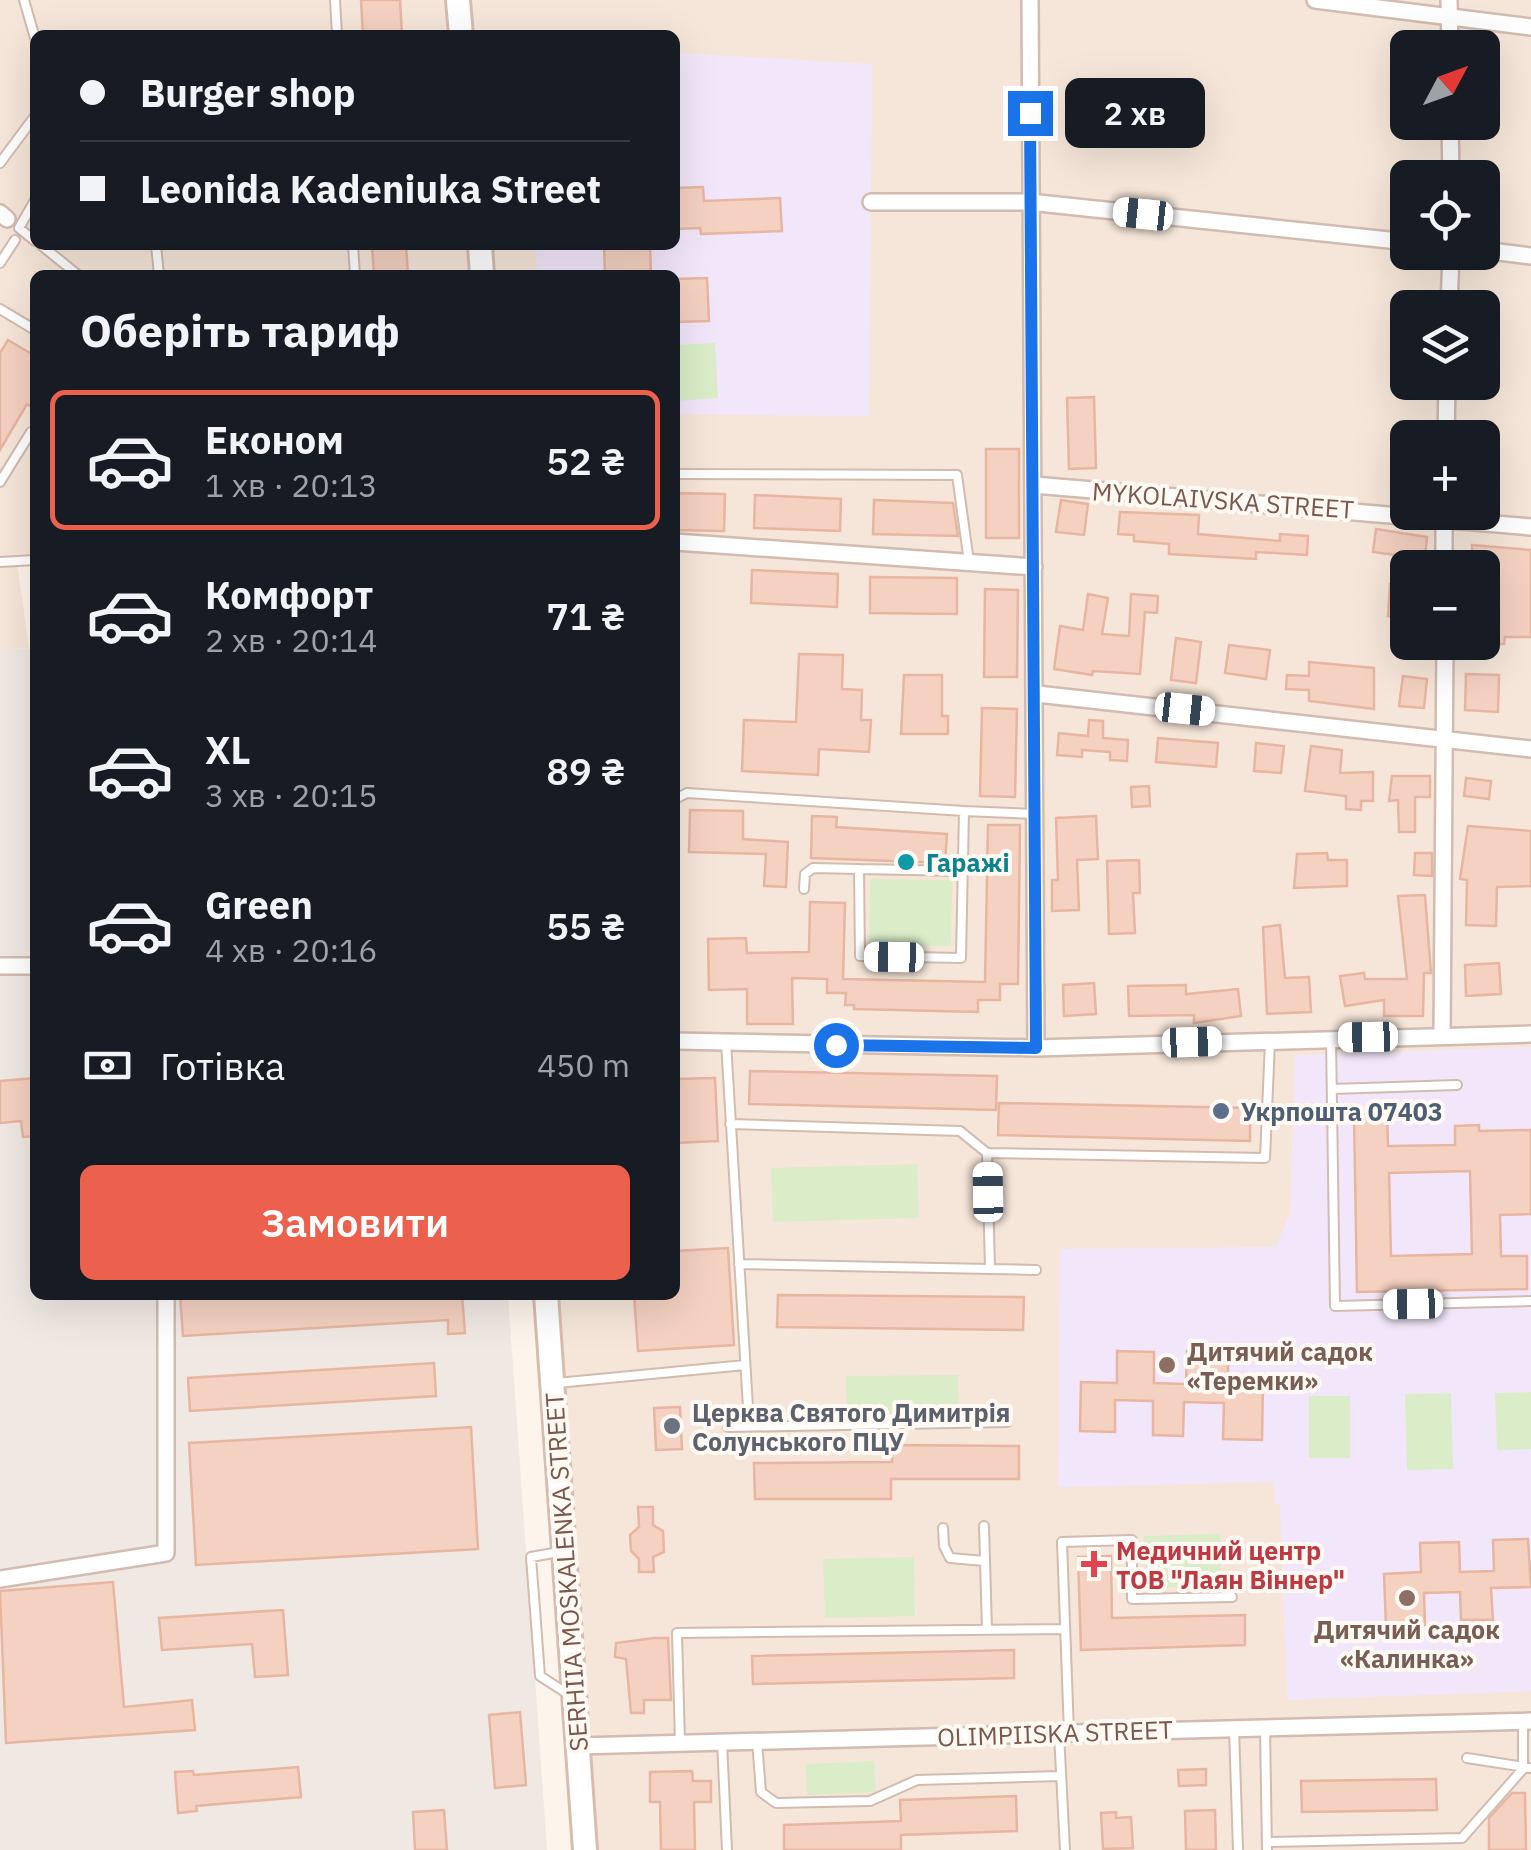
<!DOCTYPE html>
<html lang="uk">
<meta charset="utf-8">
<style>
:root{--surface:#171b24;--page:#20242c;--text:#f1f3f6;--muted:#9ea1a6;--line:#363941;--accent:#eb614d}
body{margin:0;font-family:"IBM Plex Sans",sans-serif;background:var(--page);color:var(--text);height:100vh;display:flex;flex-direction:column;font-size:38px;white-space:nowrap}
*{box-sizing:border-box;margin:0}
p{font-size:32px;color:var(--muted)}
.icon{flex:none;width:55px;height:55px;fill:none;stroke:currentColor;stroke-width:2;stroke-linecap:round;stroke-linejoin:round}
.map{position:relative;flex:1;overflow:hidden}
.details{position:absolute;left:30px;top:270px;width:650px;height:1030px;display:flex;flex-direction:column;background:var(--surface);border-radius:15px;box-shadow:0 10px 40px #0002}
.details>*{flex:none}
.top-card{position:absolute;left:30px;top:30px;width:650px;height:220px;border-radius:15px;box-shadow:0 10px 40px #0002;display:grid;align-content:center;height:220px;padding:0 50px;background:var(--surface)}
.needle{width:65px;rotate:49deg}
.controls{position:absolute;left:1390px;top:30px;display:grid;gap:20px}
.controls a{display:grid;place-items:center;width:110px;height:110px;border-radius:15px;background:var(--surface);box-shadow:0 10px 40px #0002;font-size:50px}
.end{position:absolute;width:45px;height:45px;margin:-22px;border:12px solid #1a73e8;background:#fff;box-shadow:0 0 0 5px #fff}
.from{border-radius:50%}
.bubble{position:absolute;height:70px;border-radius:15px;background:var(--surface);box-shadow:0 10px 40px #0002;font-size:32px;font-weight:600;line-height:70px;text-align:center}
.car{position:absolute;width:30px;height:60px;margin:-30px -15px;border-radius:12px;box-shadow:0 0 8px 2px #0007;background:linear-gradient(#fff 24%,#345 0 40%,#fff 0 76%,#345 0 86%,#fff 0)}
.top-card b{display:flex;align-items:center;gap:35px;height:95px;font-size:38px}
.top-card b+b{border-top:2px solid var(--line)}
.top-card i{width:25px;height:25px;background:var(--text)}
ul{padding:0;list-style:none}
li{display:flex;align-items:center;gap:30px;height:140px;margin:0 20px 15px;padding:0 30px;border:5px solid transparent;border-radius:15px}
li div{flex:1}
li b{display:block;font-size:38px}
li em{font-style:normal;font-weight:600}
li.selected{border-color:var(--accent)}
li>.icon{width:90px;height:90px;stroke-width:1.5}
h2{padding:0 50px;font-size:45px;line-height:120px}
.pay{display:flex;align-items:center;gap:25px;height:110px;padding:0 50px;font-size:38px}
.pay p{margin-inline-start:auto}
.cta{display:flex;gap:20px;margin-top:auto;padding:20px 50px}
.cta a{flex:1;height:115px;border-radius:15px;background:var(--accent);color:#fff;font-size:40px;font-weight:600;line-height:115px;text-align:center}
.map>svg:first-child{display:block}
</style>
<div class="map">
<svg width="1531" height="1850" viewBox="0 0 1531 1850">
<rect width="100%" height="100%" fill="#fdf5eb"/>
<path fill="#f6e6d9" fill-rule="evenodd" d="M0,0h1531v1850h-946l-39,-555h129v-1020h-640v285l-18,2 12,86 -29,2v-421l6,-9 -6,-7zM35,35h640v210h-640zM1408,48h74v74h-74zM1408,178h74v74h-74zM1408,308h74v74h-74zM1408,438h74v74h-74zM1408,568h74v74h-74z"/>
<path fill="#efe8e3" d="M35,648v647h473l39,555h-547v-1200z"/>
<path fill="#f2e7fa" d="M675,53l197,11 -3,352 -194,-2v-139h-138l-1,-30h139z
M1531,1047v644l-244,9 -7,-195 -6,-1v-22l-216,5 2,-238 216,-2 14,-35 5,-157z"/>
<path fill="#daedc8" d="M715,343l3,55 -43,3v-56z
M870,879l82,1 -1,66 -82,-1z
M917,1164l2,54 -146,4 -2,-54z
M958,1375l1,38 -112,1 -1,-38z
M1531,1392v57l-34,1 -2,-57z
M1451,1393l2,76 -46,1 -2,-76z
M1309,1396h41v62h-41z
M1220,1534l1,52 -76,2 -1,-52z
M914,1557l1,59 -90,2 -2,-59z
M874,1761l2,31 -69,3 -1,-31z"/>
<path fill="#f4d1c1" stroke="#e8b5a1" stroke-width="2.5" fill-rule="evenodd" d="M361,0h39l2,35h-39z
M703,187l1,14 76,-3 2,33 -81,3 -1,-6 -25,1v-41z
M372,245h34l2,30h-34z
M604,245h46l1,30h-46z
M707,278l2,43 -34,1v-43z
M8,340l27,16v53l-8,-5 -27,46v-97z
M1094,397l2,71 -27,1 -2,-71z
M986,449h33v89h-33z
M675,493l50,1 -1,37 -49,-1z
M755,495l86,4 -1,32 -86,-3z
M874,500l79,3 5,33 -85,-2z
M1061,500l27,4 -4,31 -28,-3z
M1120,512l79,3 -1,19 82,7v-7l28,2 -1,19 -51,-3v7l-87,-5v-10l-35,-3v-6l-16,-1z
M1376,529l51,8 -3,30 -22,-2 1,-9 -30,-4z
M1472,545l59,5v87h-26l-1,7h-22v-76h-10z
M752,570l86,4 -1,33 -86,-4z
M870,577l87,1v36l-87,-1z
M1390,584l18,1v32l-20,-1z
M985,589l33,1 -1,87h-33z
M1088,594l20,4 -6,36 27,2 2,-42 27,2 -1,17 -12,-1 -5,62 -47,-3 -1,4 -38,-6 6,-43 23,4z
M1176,638l25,4 -5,41 -25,-3z
M1229,645l41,5 -4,29 -41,-6z
M799,654l44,1 -1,34 20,1 -1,30h10l-2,32 -50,-3 -1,26 -76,-4 2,-51 52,2z
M1309,662l65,6v41l-65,-8v-11l-23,-1 1,-14 22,1z
M1466,674l33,1 -1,37 -33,-2z
M904,675h38v41h6v18h-47z
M1403,676l24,3 -3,29 -25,-2z
M982,708l35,1 -2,88 -35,-1z
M1089,720l14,1v17l25,2 -1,21 -17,-1v-8l-28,-2v7l-25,-2 2,-22 29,3z
M1158,738l60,5 -2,24 -60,-5z
M1256,743l28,3 -3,27 -27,-2z
M1311,746l31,4 -2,23 33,-1v29h-12v9l-15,-1v-13l-41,-5z
M1392,776h38v21h-15v35h-16l-1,-32 -9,1z
M1466,778l25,3 -2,18 -25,-3z
M1149,786l1,20 -18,1 -1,-20z
M690,810l53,1v28l45,3 -2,45 -22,-1 2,-32 -77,-2z
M812,816l25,1 -1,10 111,7 -2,29 -134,-5z
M1096,816l2,43 -21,1 2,50 -27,1v-31h6l-2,-62z
M988,825h32l-2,159h-18v16h-22v12l-124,-3v-4h-9l1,-12h-19v-14l-35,-1 1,46h-46v-35l-38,1 -1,-51 38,-1 1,15 62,-1 1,-50 35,1 -2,76 142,3z
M1468,826l63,5v55l-34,1 -1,39 -30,-1 1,-45 -7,-1z
M1327,853l1,7h19v26l-53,2 3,-34z
M1415,853h17v23l-18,-1z
M1139,860l1,33h-7l2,40 -26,1 -2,-73z
M1425,895l6,78h-7l-1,43h-39v-16l-39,6 -5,-30 24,-3 1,6h42l-9,-83z
M1280,925l5,53 24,-1 2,35 -44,2 -4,-87z
M1499,963l2,31 -35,2 -1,-31z
M1094,983l2,31 -32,2 -1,-31z
M1186,985v9l52,-5 3,27 -47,7v-8l-65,1 -1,-30z
M750,1071l247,5 -1,34 -247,-6z
M35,1078v58l-12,1 -2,-16 -21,2v-42z
M715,1078l3,63 -43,2v-64z
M999,1103l251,5v33l-252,-6z
M1354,1114h33l1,32 67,-1v-19l24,-1v6l52,-1v84l-31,1 1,41h26v33l-170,3zM1470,1171l2,83 -81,2 -2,-83z
M728,1248l6,97 -96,6 -4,-56h41v-44z
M180,1295h282l3,38 -17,1v-14l-265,16z
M778,1295l246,2 -1,33 -246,-3z
M1117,1351l37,1v31l32,1 1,-33 41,1v33h35l-1,55 -39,-1 1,-36 -40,-1 -1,34 -30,-1v-34l-38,-1v32l-35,-1 1,-49 36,1z
M434,1363l2,33 -246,15 -2,-33z
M680,1407l2,42 -26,1 -2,-42z
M471,1427l7,122 -282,16 -7,-122z
M892,1445l127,1v33h-128v20h-136l-1,-36 138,-1z
M638,1507h15v18l10,6 1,21 -11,5 1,15h-15v-13l-8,-8 -1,-16 9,-8z
M1528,1539l3,48 -40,1 2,32h-32l-1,-28 -36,1 1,32 -39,1 -2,-52 37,-2 -1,-29 39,-1 1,30 34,-1 -1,-31z
M1111,1556l1,62 133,-3v30l-164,5 -3,-93z
M113,1582l11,125 68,-7 3,30 -189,13 -6,-152z
M283,1610l5,65 -33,2 -3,-33 -90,6 -3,-32z
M654,1638h14l3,62h-27v13h-13l-5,-54 -11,-2 1,-14z
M1014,1650v28l-261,6 -1,-28z
M520,1712l6,73 -31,3 -6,-73z
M298,1767l3,30 -105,9 1,5 -19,2 -3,-41 18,-1 1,4z
M1206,1769v16l-27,1 -1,-16z
M692,1771l1,10h18v21h-17l1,48h-34l-1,-48h-10v-30z
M1436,1779l1,31 -135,2 -1,-31z
M1512,1793h13l1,57h-37v-32z
M1016,1796l1,35 -116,4v15h-117v-25l117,-4 -1,-21z
M444,1810l3,40h-32l-2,-38z
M1215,1810l1,40h-30l-1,-39z
M1116,1812v6l15,-1 2,31 -30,1 -2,-36z"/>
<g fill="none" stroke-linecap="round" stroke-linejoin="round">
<defs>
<path id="lane" d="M24,0l11,38
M335,0l2,35
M0,163l35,-47
M35,200l-16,28 16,13
M41,245l37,30
M156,245l3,30
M353,245l2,30
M0,263l15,-23
M0,309l35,21
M675,474l282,1 12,87
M0,482l31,-50
M0,562l35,-2
M675,799l12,-6 277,18
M962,871l-103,-2 1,87 101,2 3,-147 70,3
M804,889l1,-15 8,-6 46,1
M1331,1038l4,268 196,-5
M726,1042l23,382
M1332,1089l125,-4
M730,1124l230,7 27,22 278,5 5,-117
M739,1264l251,5 -3,-116
M990,1269l46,1
M557,1383l188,-18
M728,1427l279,-5
M984,1526l3,104
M943,1528l1,18 6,12 35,3
M559,1552l-28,5 9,119 28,18
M1265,1728l2,122
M1234,1729l4,121
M1059,1733l6,117
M1069,1733l-7,-191 70,-2v59l100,-2
M757,1741l4,51 15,11 94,-2 47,-21 144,-4
M722,1742l5,108
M680,1743l-3,-110 385,-4
M1467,1758l64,10
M1267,1842l195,-4 61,-69v-48"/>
<path id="street" d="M1030,0l6,1048
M1315,0l216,27
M1449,0l1,48
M1450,122l1,56
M871,202h158l379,40
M0,213l7,6
M1482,250l49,6
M1449,308l2,-56
M1446,438l1,-56
M1034,485l497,42
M1444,512v56
M675,542l359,25
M1037,694l494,55
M0,966h35
M1442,1036l3,-394
M675,1041l361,7 495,-14
M0,1579l166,-26v-258
M578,1746l953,-25"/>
<path id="secondary" d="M458,0l3,35
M480,245l2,30
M546,1295l39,555"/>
</defs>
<use href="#lane" stroke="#d2bbaf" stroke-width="12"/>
<use href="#street" stroke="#d2bbaf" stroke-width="20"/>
<use href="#secondary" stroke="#d7bdaf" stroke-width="28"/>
<use href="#lane" stroke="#fff" stroke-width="8"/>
<use href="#street" stroke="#fff" stroke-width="15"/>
<use href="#secondary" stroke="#fff" stroke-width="22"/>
</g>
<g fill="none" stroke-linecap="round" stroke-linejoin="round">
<path stroke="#1a73e8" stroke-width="12" d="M836,1045l200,3 -6,-935"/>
</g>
<circle fill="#0f9aa8" stroke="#fff9f3" stroke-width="4" cx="906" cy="862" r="10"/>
<circle fill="#5c6f8a" stroke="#fff9f3" stroke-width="4" cx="1221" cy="1111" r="10"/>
<g fill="#8d6e63" stroke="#fff9f3" stroke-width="4">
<circle cx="1167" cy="1365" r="10"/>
<circle cx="1407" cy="1598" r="10"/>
</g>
<circle fill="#6b7280" stroke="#fff9f3" stroke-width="4" cx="672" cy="1426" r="10"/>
<path fill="#e0444e" stroke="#fff9f3" stroke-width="4" d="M1089 1549h10v10h10v10h-10v10h-10v-10h-10v-10h10z"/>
<g text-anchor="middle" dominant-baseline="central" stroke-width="8" stroke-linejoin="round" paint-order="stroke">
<g font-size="25" fill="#7b584c" stroke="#fff9f3">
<text transform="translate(1223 500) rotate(4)">MYKOLAIVSKA STREET</text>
<text transform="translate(566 1572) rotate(-94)">SERHIIA MOSKALENKA STREET</text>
<text transform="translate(1055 1733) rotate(-2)">OLIMPIISKA STREET</text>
</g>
<g font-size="25" font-weight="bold" fill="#0d838f" stroke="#fff9f3" text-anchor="start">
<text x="926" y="862">Гаражі</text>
</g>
<g font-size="25" font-weight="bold" fill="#4e5e75" stroke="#fff9f3" text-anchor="start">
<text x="1241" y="1111">Укрпошта 07403</text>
</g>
<g font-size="25" font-weight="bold" fill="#785e54" stroke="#fff9f3" text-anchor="start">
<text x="1187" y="1351">Дитячий садок<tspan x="1187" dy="29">«Теремки»</tspan></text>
<text x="1407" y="1629" text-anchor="middle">Дитячий садок<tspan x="1407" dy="29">«Калинка»</tspan></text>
</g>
<g font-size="25" font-weight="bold" fill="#5b616d" stroke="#fff9f3" text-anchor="start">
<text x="692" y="1412">Церква Святого Димитрія<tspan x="692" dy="29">Солунського ПЦУ</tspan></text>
</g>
<g font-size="25" font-weight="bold" fill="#be3a42" stroke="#fff9f3" text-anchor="start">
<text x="1116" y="1550">Медичний центр<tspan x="1116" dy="29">ТОВ "Лаян Віннер"</tspan></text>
</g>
</g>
</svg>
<div class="controls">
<a><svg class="needle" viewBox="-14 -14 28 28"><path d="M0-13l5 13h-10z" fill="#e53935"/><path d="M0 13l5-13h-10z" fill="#9ea1a6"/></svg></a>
<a><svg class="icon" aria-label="locate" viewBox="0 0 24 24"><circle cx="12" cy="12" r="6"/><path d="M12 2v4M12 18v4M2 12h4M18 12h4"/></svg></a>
<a><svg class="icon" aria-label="layers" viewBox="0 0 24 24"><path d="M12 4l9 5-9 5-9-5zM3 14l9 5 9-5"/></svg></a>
<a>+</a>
<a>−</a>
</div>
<i class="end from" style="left:836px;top:1045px"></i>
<i class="end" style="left:1030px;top:113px"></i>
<div class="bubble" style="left:1065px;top:78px;width:140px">2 хв</div>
<i class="car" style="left:1143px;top:214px;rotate:276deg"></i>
<i class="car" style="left:1185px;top:709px;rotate:96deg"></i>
<i class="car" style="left:894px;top:957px;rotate:271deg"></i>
<i class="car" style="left:1368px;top:1037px;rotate:269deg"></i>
<i class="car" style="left:1192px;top:1042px;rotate:88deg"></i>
<i class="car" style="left:988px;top:1192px;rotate:359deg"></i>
<i class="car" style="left:1413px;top:1304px;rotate:269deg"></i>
<div class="top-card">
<b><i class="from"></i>Burger shop</b>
<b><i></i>Leonida Kadeniuka Street</b>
</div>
<section class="details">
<h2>Оберіть тариф</h2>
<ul>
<li class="selected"><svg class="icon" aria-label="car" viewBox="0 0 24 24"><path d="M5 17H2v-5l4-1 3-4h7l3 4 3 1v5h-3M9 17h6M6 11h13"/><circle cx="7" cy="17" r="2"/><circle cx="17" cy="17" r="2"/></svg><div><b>Економ</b><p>1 хв · 20:13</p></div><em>52 ₴</em></li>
<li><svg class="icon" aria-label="car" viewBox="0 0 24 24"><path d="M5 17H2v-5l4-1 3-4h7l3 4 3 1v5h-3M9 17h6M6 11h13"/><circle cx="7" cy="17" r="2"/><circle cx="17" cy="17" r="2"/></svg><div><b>Комфорт</b><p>2 хв · 20:14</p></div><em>71 ₴</em></li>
<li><svg class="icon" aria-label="car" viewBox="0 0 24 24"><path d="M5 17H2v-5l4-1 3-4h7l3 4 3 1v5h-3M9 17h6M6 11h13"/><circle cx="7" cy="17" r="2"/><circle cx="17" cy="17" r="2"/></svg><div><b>XL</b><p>3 хв · 20:15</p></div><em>89 ₴</em></li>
<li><svg class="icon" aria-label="car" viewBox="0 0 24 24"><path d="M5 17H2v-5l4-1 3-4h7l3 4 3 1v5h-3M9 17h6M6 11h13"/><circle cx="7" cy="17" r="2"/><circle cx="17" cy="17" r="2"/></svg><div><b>Green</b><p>4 хв · 20:16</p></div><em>55 ₴</em></li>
</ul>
<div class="pay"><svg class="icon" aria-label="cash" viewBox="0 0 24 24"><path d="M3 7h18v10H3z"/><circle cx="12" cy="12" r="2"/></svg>Готівка<p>450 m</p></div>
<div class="cta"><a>Замовити</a></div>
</section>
</div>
